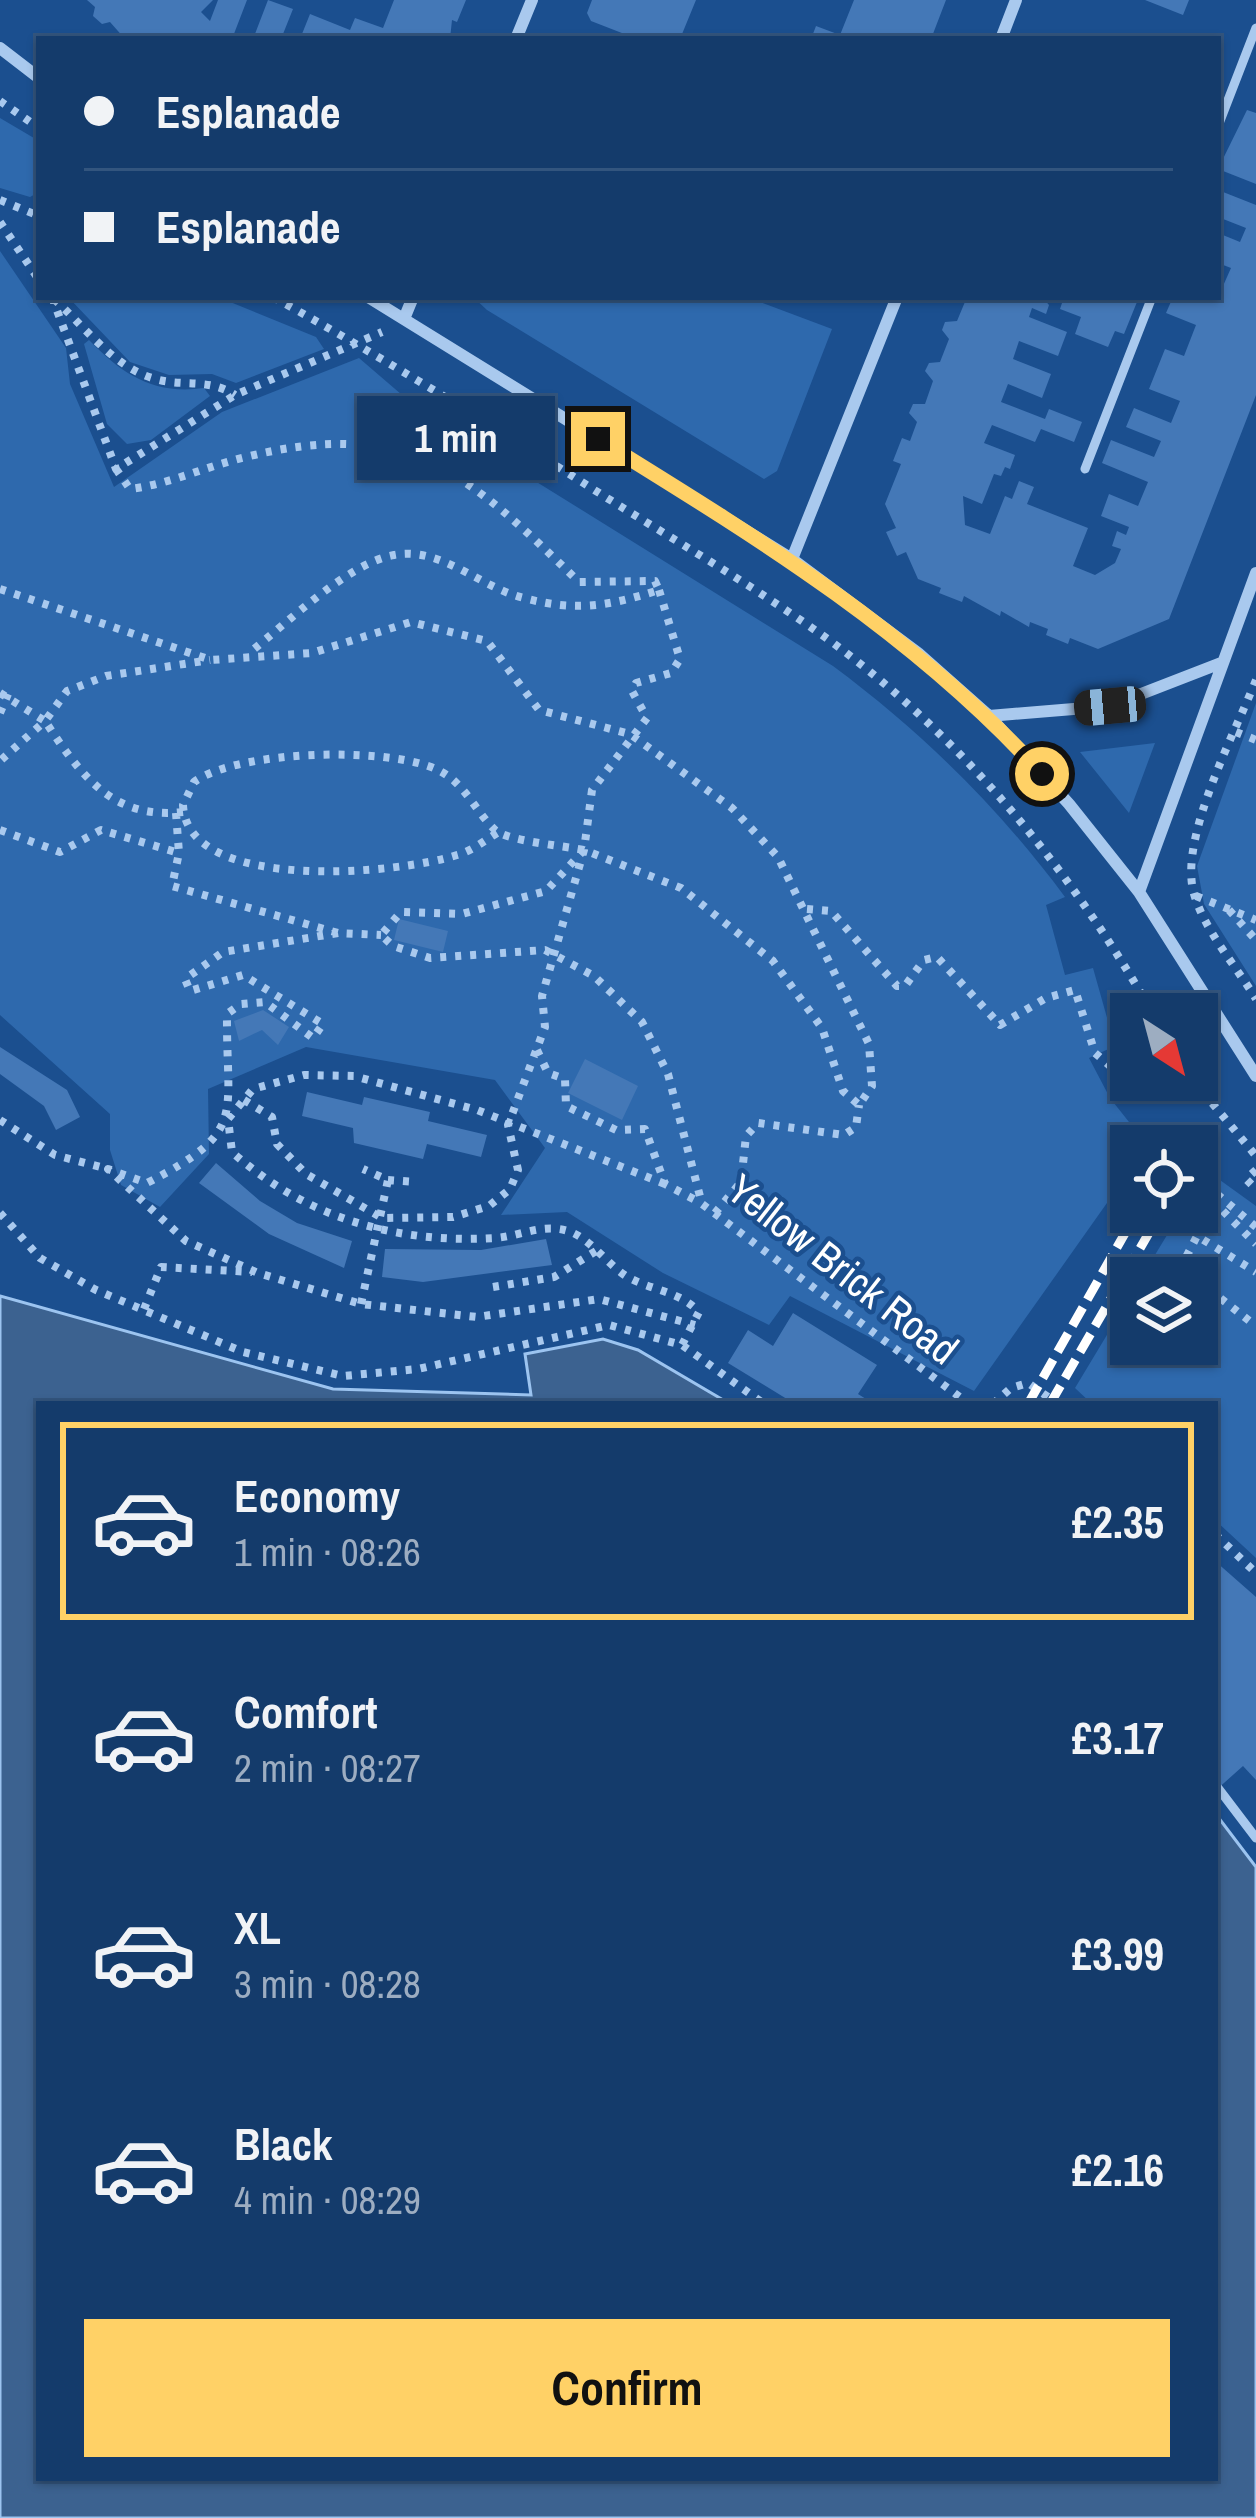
<!DOCTYPE html>
<meta charset="utf-8">
<style>
:root{--surface:#143b6b;--page:#1d4271;--text:#f1f3f6;--muted:#9dadc1;--line:#33557e;--accent:#ffd166}
body{margin:0;font-family:"Archivo Narrow",sans-serif;background:var(--page);color:var(--text);height:100vh;display:flex;flex-direction:column;font-size:45px;white-space:nowrap}
*{box-sizing:border-box;margin:0}
p{font-size:39px;color:var(--muted)}
.icon{flex:none;width:66px;height:66px;fill:none;stroke:currentColor;stroke-width:2;stroke-linecap:round;stroke-linejoin:round}
.map{position:relative;flex:1;overflow:hidden}
.drawer{position:absolute;left:36px;top:1401px;width:1182px;height:1080px;display:flex;flex-direction:column;background:var(--surface);border-radius:0px;box-shadow:0 3px 9px #0004,0 0 0 3px var(--line)}
.drawer>*{flex:none}
.banner{position:absolute;left:36px;top:36px;width:1185px;height:264px;border-radius:0px;box-shadow:0 3px 9px #0004,0 0 0 3px var(--line);display:grid;align-content:center;height:264px;padding:0 48px;background:var(--surface)}
.needle{width:78px;rotate:144deg}
.buttons{position:absolute;left:1110px;top:993px;display:grid;gap:24px}
.buttons a{display:grid;place-items:center;width:108px;height:108px;border-radius:0px;background:var(--surface);box-shadow:0 3px 9px #0004,0 0 0 3px var(--line);font-size:60px}
.end{position:absolute;width:54px;height:54px;margin:-27px;border:15px solid #ffd166;background:#111;box-shadow:0 0 0 6px #111}
.from{border-radius:50%}
.bubble{position:absolute;height:84px;border-radius:0px;background:var(--surface);box-shadow:0 3px 9px #0004,0 0 0 3px var(--line);font-size:39px;font-weight:700;line-height:84px;text-align:center}
.car{position:absolute;width:36px;height:72px;margin:-36px -18px;border-radius:15px;box-shadow:0 0 9px 3px #0007;background:linear-gradient(#222 24%,#8ab4d8 0 40%,#222 0 76%,#8ab4d8 0 86%,#222 0)}
.banner b{display:flex;align-items:center;gap:42px;height:114px;font-size:45px}
.banner b+b{border-top:3px solid var(--line)}
.banner i{width:30px;height:30px;background:var(--text)}
ul{padding:21px 0 0;list-style:none}
li{display:flex;align-items:center;gap:36px;height:198px;margin:0 24px 18px;padding:0 24px;border:6px solid transparent;border-radius:0px}
li div{flex:1}
li b{display:block;font-size:45px}
li em{font-style:normal;font-weight:700}
li.active{border-color:var(--accent)}
li>.icon{width:108px;height:108px;stroke-width:1.5}
.button{display:flex;gap:24px;margin-top:auto;padding:24px 48px}
.button a{flex:1;height:138px;border-radius:0px;background:var(--accent);color:#111;font-size:48px;font-weight:700;line-height:138px;text-align:center}
.map>svg:first-child{display:block}
</style>
<div class="map">
<svg width="1256" height="2518" viewBox="0 0 1256 2518">
<rect width="100%" height="100%" fill="#1b4f8f"/>
<path fill="#2e69ad" d="M0,118l39,23v51l-9,5 -30,-9z
M0,251l66,97 4,36 44,103 108,-75 137,-54 57,49 417,259c90,67 166,142 232,231l-19,8 19,70 28,-7 22,78 -26,12 21,40 38,48h-17v23l-157,222 -184,-95 -21,29 -106,-52 -96,-61 -66,3 44,-67 -50,-68 -189,-33 -98,42 1,65 -49,53 -39,-22 -11,-35v-36l-110,-99z
M68,297h150l98,40 8,12 -88,34 -24,-9 -43,1 -39,-13z
M473,297h274l85,32 -55,142 -13,8 -277,-169z
M89,340c34,35 65,55 115,48l6,8 -59,44 -24,4 -20,-20 -23,-80z
M1256,703v283l-52,-82 -7,-38z
M1155,743l-26,70 -49,-61z
M1206,1170l50,36v352l-41,-38v-116h-123l-17,-16 56,-93v49h66v-66h-56l40,-66h16v-27z"/>
<path fill="#3c6290" stroke="#9cc4f0" stroke-width="3" d="M0,1296l333,93 198,6 -6,-41 78,-15 35,11 92,54h-691v1074h1176v-665l41,54v651h-1256z"/>
<path fill="#4478b7" d="M87,0h126l-12,12 9,9 8,-21h29l-15,39h-107l-15,-17 -8,2 -9,-8 2,-9z
M268,0l25,9 -12,30h-28z
M394,0h72l-9,22 -5,-2 -2,19h-150l10,-25 40,16 5,-12 28,10z
M592,0h104l-16,39h-54l1,-4 -36,-14 -4,-8z
M854,0h92l-15,39h-120l5,-13 24,9z
M1145,0h44l-6,15z
M1247,110l9,3v71l-38,-15z
M1218,190l38,15v190l-87,224 -71,30 -28,-11 -2,6 -22,-9 2,-6 -18,-7 -1,5 -28,-16 -1,5 -36,-20 -2,6 -23,-9 2,-5 -23,-9 -12,-27 -9,4 -11,-24 10,-4 -11,-24 16,-40 -8,-3 9,-23 8,3 7,-19 -8,-9 4,-9h12l8,-23 -8,-10 4,-8 11,-1 9,-23 -7,-9 3,-8 12,-1 10,-24h75l7,8 -3,9 -14,-6 -3,9 38,15 -9,24 -39,-15 -6,18 38,15 -9,24 -34,-14 -7,18 44,17 4,-10 33,13 -8,20 -33,-13 -6,13 -43,-17 -8,18 31,12 -5,14 -5,-2 -4,9 -7,-2 -12,30 -19,-8 2,29 25,9 15,-38 7,3 7,-18 15,6 -7,17 61,24 -15,38 22,9 20,-12 6,-14 -9,-3 5,-15 9,4 3,-8 -28,-11 8,-22 29,12 10,-24 -46,-19 9,-23 43,17 7,-16 -35,-14 8,-19 37,15 9,-22 -31,-12 16,-40 19,7 12,-31 -30,-12 7,-16h45v-13l5,2 8,-18 -13,-5v-30l22,9 6,-14 -28,-11z
M1064,297h75l-15,37 -9,-3 -7,16 -33,-13 6,-17 -21,-8z
M399,919l49,12 -5,21 -49,-12z
M263,1010l26,17 -11,18 -16,-15 -23,11 -5,-20z
M0,1047l67,43 13,27 -24,13 -12,-24 -44,-32z
M585,1059l53,27 -16,34 -54,-27z
M307,1092l55,13 2,-8 66,15 -2,9 59,14 -6,22 -54,-13 -4,15 -69,-16 -1,-15 -51,-12z
M216,1163l44,38 37,22 55,18 -8,27 -75,-34 -70,-51z
M546,1239l6,26 -129,17 -41,-5 3,-28 96,1z
M793,1313l84,52 -19,29 16,10h-79l-67,-41 20,-33 25,16z
M1215,1561l41,36v183l-13,-14 -28,25z"/>
<g fill="none" stroke-linecap="round" stroke-linejoin="round">
<path stroke="#a9c9ee" stroke-width="8" stroke-dasharray="6 9" stroke-linecap="butt" d="M0,101l39,27
M0,200l39,16
M0,222l39,58
M52,297l64,172 119,-74 147,-63
M273,297c114,63 224,131 334,201 74,46 151,91 222,142 135,99 242,230 324,374
M54,299c30,27 59,67 98,79 30,10 55,-1 83,17
M116,469l14,20c40,-5 77,-23 116,-32 163,-41 224,19 333,125l76,-1 4,9c-50,16 -83,22 -135,8 -43,-10 -83,-52 -130,-43 -46,8 -108,69 -145,98
M0,589l211,71 101,-7 99,-31 76,19 52,69 91,24 102,74 46,49 91,187 3,42 -13,19 -16,-14 -21,-63 -49,-67 -92,-73 -97,-38 -38,41 -84,23 -61,-2 -20,23 12,11 37,12 115,-8 49,26 48,46 26,52 34,130 267,200
M1256,680c-21,53 -78,159 -62,214 11,37 42,72 62,105
M0,693l45,28 -45,40
M0,713l8,-19
M1236,732l20,8
M183,812c-71,8 -102,-37 -138,-91l22,-30 39,-15 104,-16
M176,813l3,40 -7,33 166,47 43,2
M0,830l60,22 41,-22 78,23
M497,833c-13,8 -25,18 -40,22 -58,19 -270,39 -274,-50l11,-23c44,-32 195,-36 244,-12 27,13 37,41 57,60 12,11 70,16 89,20
M1196,896l60,24
M807,909l24,2 66,75h8l19,-26 13,-3 63,68 46,-27 29,-8 20,63 43,37 20,-10
M1229,910l27,30
M338,933l-115,19 -38,27 5,12 53,-16 80,49 -10,14 -48,-36 -24,2 -14,10c-1,104 21,117 -80,169l-39,-14 78,72 72,32 103,31 116,13 122,-18 96,26
M537,1050l11,23 17,6 1,27 50,24 29,-1 20,55 36,19
M1193,1080l63,76
M244,1100l28,17 5,27 29,30 76,44 71,-1 36,-11 21,-17 8,-19 -10,-45 37,-98 -3,-31 42,-146 8,-60 55,-72 -15,-27 4,-8 35,-10 9,-14 -21,-69
M0,1120l55,35 53,14
M1256,1170l-10,9 10,10
M388,1180l28,2
M665,1184l-188,-74 -123,-34 -50,-1 -51,14 -25,30 4,33c74,66 165,92 263,86 26,-2 47,-15 73,-7 22,7 38,32 58,45 23,14 54,15 73,36l-17,33
M0,1213l40,45 56,32 147,62 100,24 75,-7 191,-44 73,20 82,59
M715,1213l26,-31 5,-46 12,-13 86,12 12,-8 3,-22
M1256,1227l-45,-38 -5,5 50,50
M1195,1278l-14,-11 16,-31 59,36
M1197,1280l59,46
M493,1287l61,-10 42,-26
M361,1304l27,-124 -25,-11
M144,1309l17,-42 91,5
M993,1404l18,-16 17,-5 30,21
M1215,1534l41,39"/>
<path stroke="#a9c9ee" stroke-width="9" d="M1218,126l38,-98
M1085,469l67,-172
M1215,1784l41,54"/>
<path stroke="#a9c9ee" stroke-width="12" d="M516,39l16,-39
M1001,39l15,-39
M0,48l39,30
M368,297l424,262 126,94 71,63 80,88 70,88 117,184
M404,319l9,-22
M792,559l105,-262
M989,716l121,-10 111,-43
M1139,892l117,-319"/>
<path stroke="#fff" stroke-width="9" stroke-dasharray="21 9" stroke-linecap="butt" d="M1028,1404l109,-192
M1050,1404l111,-192"/>
</g>
<g fill="none" stroke-linecap="round" stroke-linejoin="round">
<path stroke="#ffd166" stroke-width="15" d="M598,439c160,99 317,195 444,335"/>
</g>
<g text-anchor="middle" dominant-baseline="central" stroke-width="9" stroke-linejoin="round" paint-order="stroke">
<g font-size="42" fill="#fff" stroke="#1b4f8f">
<text transform="translate(843 1269) rotate(38)">Yellow Brick Road</text>
</g>
</g>
</svg>
<div class="buttons">
<a><svg class="needle" viewBox="-14 -14 28 28"><path d="M0-13l5 13h-10z" fill="#e53935"/><path d="M0 13l5-13h-10z" fill="#9dadc1"/></svg></a>
<a><svg class="icon" aria-label="locate" viewBox="0 0 24 24"><circle cx="12" cy="12" r="6"/><path d="M12 2v4M12 18v4M2 12h4M18 12h4"/></svg></a>
<a><svg class="icon" aria-label="layers" viewBox="0 0 24 24"><path d="M12 4l9 5-9 5-9-5zM3 14l9 5 9-5"/></svg></a>
</div>
<i class="end from" style="left:1042px;top:774px"></i>
<i class="end" style="left:598px;top:439px"></i>
<div class="bubble" style="left:357px;top:396px;width:198px">1 min</div>
<i class="car" style="left:1110px;top:706px;rotate:265deg"></i>
<div class="banner">
<b><i class="from"></i>Esplanade</b>
<b><i></i>Esplanade</b>
</div>
<section class="drawer">
<ul>
<li class="active"><svg class="icon" aria-label="car" viewBox="0 0 24 24"><path d="M5 17H2v-5l4-1 3-4h7l3 4 3 1v5h-3M9 17h6M6 11h13"/><circle cx="7" cy="17" r="2"/><circle cx="17" cy="17" r="2"/></svg><div><b>Economy</b><p>1 min · 08:26</p></div><em>£2.35</em></li>
<li><svg class="icon" aria-label="car" viewBox="0 0 24 24"><path d="M5 17H2v-5l4-1 3-4h7l3 4 3 1v5h-3M9 17h6M6 11h13"/><circle cx="7" cy="17" r="2"/><circle cx="17" cy="17" r="2"/></svg><div><b>Comfort</b><p>2 min · 08:27</p></div><em>£3.17</em></li>
<li><svg class="icon" aria-label="car" viewBox="0 0 24 24"><path d="M5 17H2v-5l4-1 3-4h7l3 4 3 1v5h-3M9 17h6M6 11h13"/><circle cx="7" cy="17" r="2"/><circle cx="17" cy="17" r="2"/></svg><div><b>XL</b><p>3 min · 08:28</p></div><em>£3.99</em></li>
<li><svg class="icon" aria-label="car" viewBox="0 0 24 24"><path d="M5 17H2v-5l4-1 3-4h7l3 4 3 1v5h-3M9 17h6M6 11h13"/><circle cx="7" cy="17" r="2"/><circle cx="17" cy="17" r="2"/></svg><div><b>Black</b><p>4 min · 08:29</p></div><em>£2.16</em></li>
</ul>
<div class="button"><a>Confirm</a></div>
</section>
</div>
